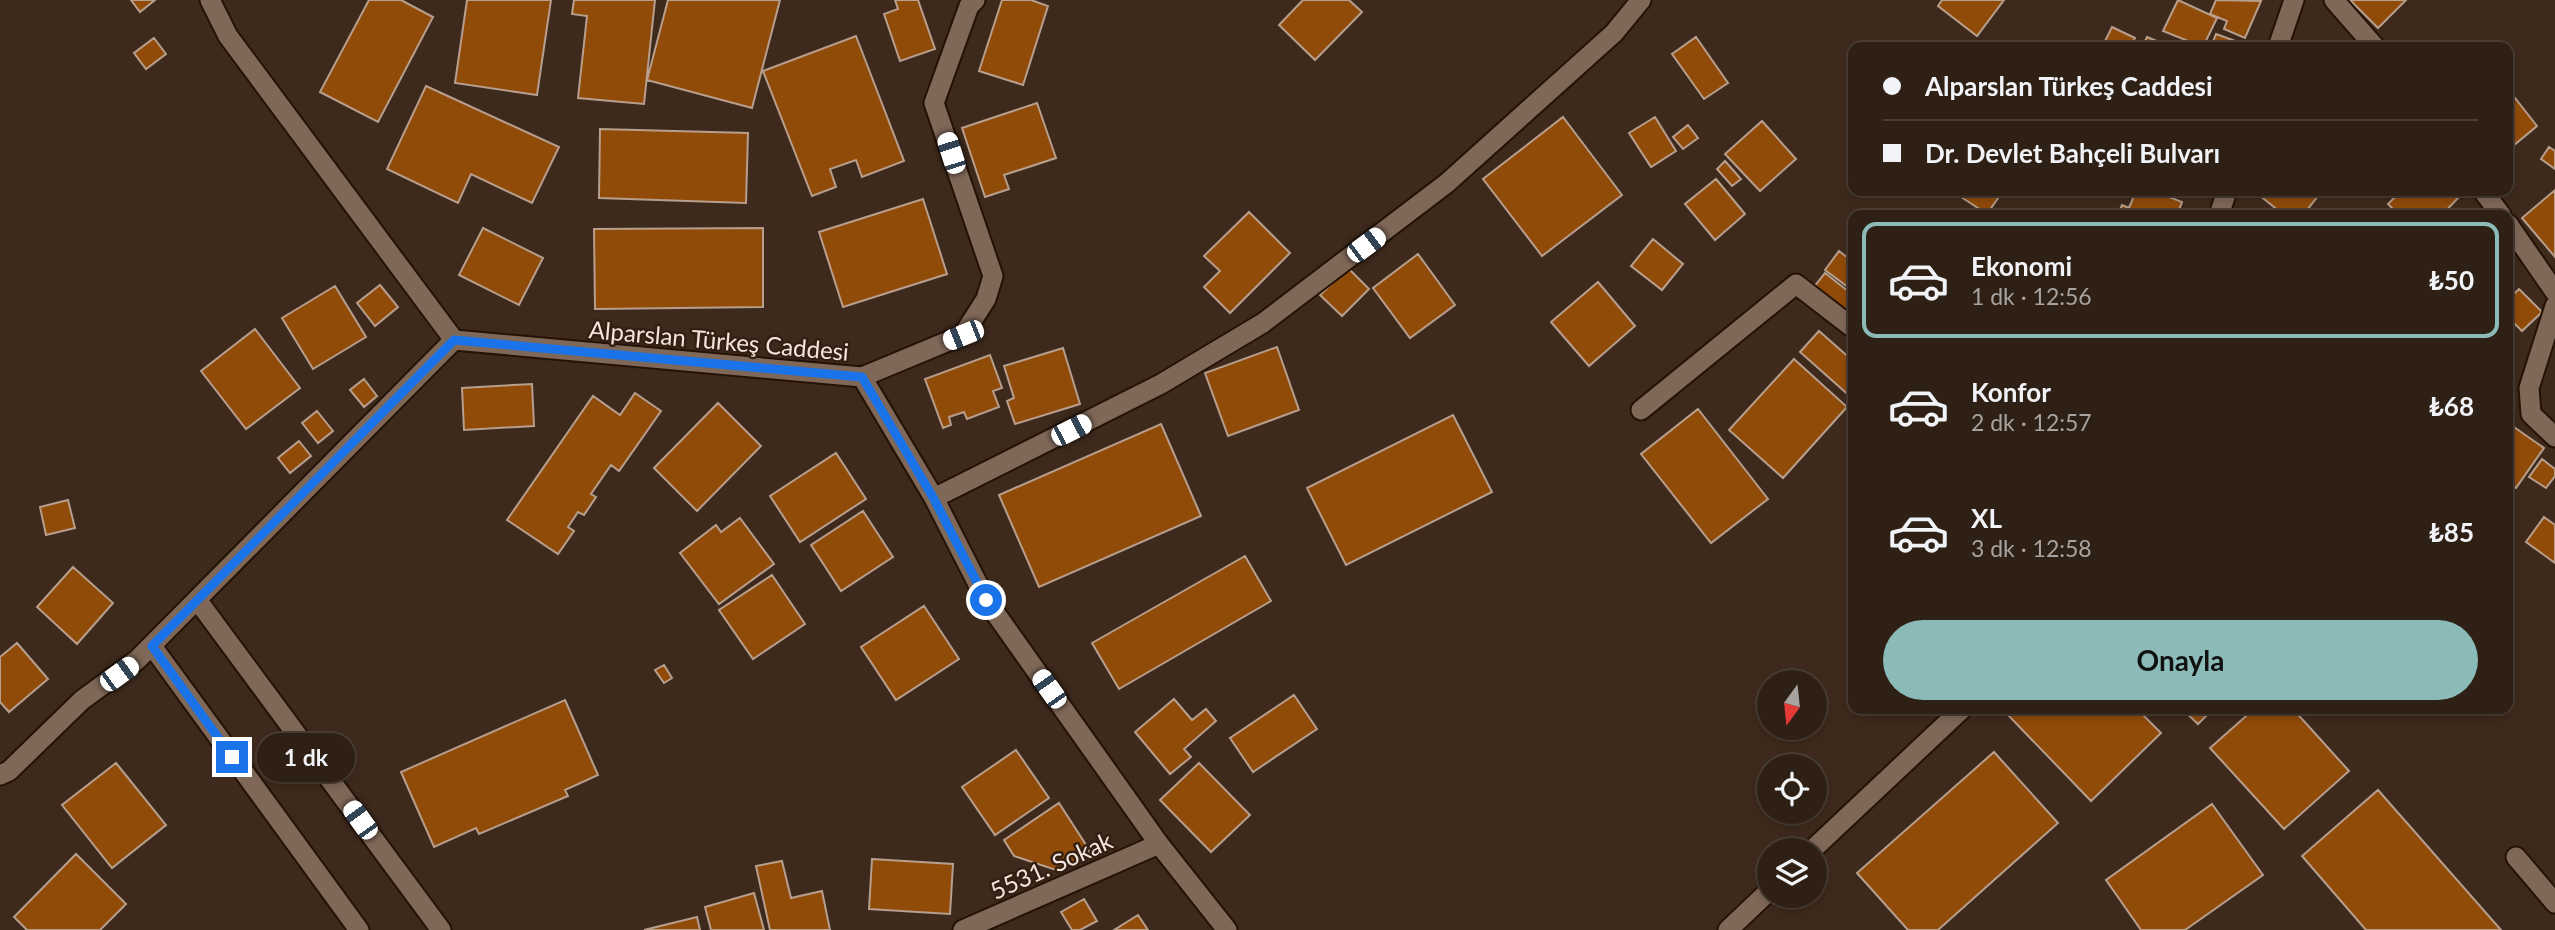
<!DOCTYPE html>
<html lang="tr">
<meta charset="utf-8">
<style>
:root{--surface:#2e2015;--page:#36281e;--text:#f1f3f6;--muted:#a7a3a0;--line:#493e34;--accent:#8bbbb9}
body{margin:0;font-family:Lato,sans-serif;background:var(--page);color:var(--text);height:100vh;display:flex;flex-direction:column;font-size:26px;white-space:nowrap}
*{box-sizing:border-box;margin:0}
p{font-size:23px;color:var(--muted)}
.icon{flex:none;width:38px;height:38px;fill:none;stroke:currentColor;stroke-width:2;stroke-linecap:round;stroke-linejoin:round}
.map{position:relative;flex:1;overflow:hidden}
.details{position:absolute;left:1848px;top:210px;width:665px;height:504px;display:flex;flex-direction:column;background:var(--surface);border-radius:14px;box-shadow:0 4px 10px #0003,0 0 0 2px var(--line)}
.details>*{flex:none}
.top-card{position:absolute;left:1848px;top:42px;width:665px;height:154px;border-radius:14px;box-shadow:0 4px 10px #0003,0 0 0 2px var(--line);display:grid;align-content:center;height:154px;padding:0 35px;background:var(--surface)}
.needle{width:46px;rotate:195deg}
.controls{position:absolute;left:1757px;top:670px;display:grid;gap:14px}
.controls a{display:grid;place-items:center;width:70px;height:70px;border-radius:50%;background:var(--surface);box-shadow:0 4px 10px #0003,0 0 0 2px var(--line);font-size:35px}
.end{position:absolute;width:32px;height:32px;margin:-16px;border:9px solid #1a73e8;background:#fff;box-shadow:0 0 0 4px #fff}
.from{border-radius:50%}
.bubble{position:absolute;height:49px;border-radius:24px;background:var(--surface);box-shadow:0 4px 10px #0003,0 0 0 2px var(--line);font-size:23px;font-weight:700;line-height:49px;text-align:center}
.car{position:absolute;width:21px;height:42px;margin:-21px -10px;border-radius:9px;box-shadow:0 0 5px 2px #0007;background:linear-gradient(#fff 24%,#345 0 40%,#fff 0 76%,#345 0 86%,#fff 0)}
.top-card b{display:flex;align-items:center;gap:24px;height:66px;font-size:26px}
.top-card b+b{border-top:2px solid var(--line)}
.top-card i{width:18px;height:18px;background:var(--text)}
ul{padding:12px 0 0;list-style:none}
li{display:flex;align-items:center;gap:21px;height:116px;margin:0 14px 10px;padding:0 21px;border:4px solid transparent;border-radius:14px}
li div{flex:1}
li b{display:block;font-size:26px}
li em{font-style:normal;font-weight:700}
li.selected{border-color:var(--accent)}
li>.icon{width:63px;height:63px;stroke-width:1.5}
.action{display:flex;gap:14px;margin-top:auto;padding:14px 35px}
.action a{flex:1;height:80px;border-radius:42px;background:var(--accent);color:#111;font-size:28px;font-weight:700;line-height:80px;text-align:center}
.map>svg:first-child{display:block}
</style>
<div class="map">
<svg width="2555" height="930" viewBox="0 0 2555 930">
<rect width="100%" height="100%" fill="#3e2a1c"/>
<path fill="#914b09" stroke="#b79e8d" stroke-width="2" d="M131,0h24l-15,12z
M369,0h32l32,17 -55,105 -58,-30z
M467,0h84l-14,95 -82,-12z
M574,0h81l-11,104 -66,-6 9,-82 -15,-2z
M668,0h112l-28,108 -105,-28z
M895,0h23l17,49 -35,12 -16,-47 14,-5z
M1002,0h29l17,6 -25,79 -44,-14z
M1303,0h46l13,12 -47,48 -36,-35z
M1942,0h62l-27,36 -39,-30z
M2178,0l39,18 -14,29 -40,-16z
M2216,0l45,1 -16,37 -21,-9 3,-8 -17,-7z
M2350,0h56l-28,28z
M2112,27l23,11 -5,9 -27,-2z
M2216,34l25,9 -2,4h-28z
M856,36l48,125 -42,16 -6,-17 -26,9 6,18 -24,9 -49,-125z
M1696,37l32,46 -24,16 -32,-45z
M2147,37l24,10h-29z
M154,38l12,16 -20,15 -12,-16z
M426,86l133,61 -27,56 -61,-29 -13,29 -71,-34z
M2508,89l29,37 -29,24z
M1037,103l19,55 -52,17 5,14 -24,8 -23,-69z
M1563,117l59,78 -80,61 -59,-77z
M1655,117l21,34 -25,16 -22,-34z
M1762,121l34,38 -36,32 -35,-37z
M1688,125l10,13 -15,11 -10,-12z
M600,129l148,4 -2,70 -147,-5z
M2549,147l6,4v18l-14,-10z
M1725,161l16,18 -9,7 -15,-17z
M1716,179l29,35 -30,26 -30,-36z
M2555,190v67l-33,-39z
M1952,191h51l-16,23z
M2136,191h18l28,11 -5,13h-59l4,-10 7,3z
M2254,191h68l-19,24h-19z
M2401,191h50l7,7 -16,17h-43l-11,-11z
M923,199l24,75 -104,33 -24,-75z
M1249,212l41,41 -60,60 -26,-26 16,-16 -16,-15z
M483,228l60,30 -24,47 -60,-30z
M763,228v79l-168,2 -1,-80z
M1653,239l30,25 -21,26 -31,-24z
M1839,251l14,11 -1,28 -27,-20z
M1418,254l37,51 -45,33 -37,-50z
M1348,268l21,21 -27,27 -22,-21z
M1825,273l28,22v20l-39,-28z
M1598,282l37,44 -46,40 -38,-44z
M380,285l18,22 -23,19 -18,-23z
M335,286l31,51 -53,32 -31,-51z
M2519,289l23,23 -20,19 -14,-14v-17z
M255,329l45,59 -54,41 -45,-58z
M1819,331l34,30 -1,37 -52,-46z
M1277,347l22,63 -71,26 -23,-63z
M1063,348l17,56 -65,20 -8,-23 7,-3 -10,-32z
M990,355l12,33 -9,3 6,16 -32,12 -3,-7 -15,5 2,8 -8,3 -18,-49z
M1794,359l53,48 -64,71 -54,-48z
M364,379l13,17 -13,11 -14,-17z
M532,384l2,42 -70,4 -2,-42z
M635,393l26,18 -42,60 -8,-6 -20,29 5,3 -12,18 -6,-3 -10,15 6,4 -16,23 -51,-34 86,-124 27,19z
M718,403l43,43 -64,65 -43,-43z
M1698,409l70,90 -57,44 -70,-89z
M317,411l16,20 -15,12 -16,-20z
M1453,415l39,77 -146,73 -39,-77z
M1161,424l40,92 -162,71 -40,-92z
M2511,425l33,23 -28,40 -8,-7v-52z
M299,441l12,15 -21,17 -12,-15z
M836,453l30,46 -66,43 -30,-46z
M2542,459l13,10v7l-9,12 -17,-11z
M68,500l7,28 -29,7 -6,-28z
M863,511l30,46 -52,34 -30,-46z
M2544,517l11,8v38l-29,-21z
M740,518l34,46 -55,40 -39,-51 36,-28 5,7z
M1245,556l26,45 -152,88 -27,-46z
M73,567l40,36 -36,41 -40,-37z
M772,575l33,49 -52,35 -34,-49z
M924,606l35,53 -63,41 -35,-53z
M17,643l31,36 -39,33 -9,-10v-45z
M664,665l8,13 -8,5 -9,-13z
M1294,695l23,34 -64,43 -23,-34z
M1174,699l18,21 14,-11 10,12 -32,28 7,8 -21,17 -35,-42z
M565,700l33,75 -33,15 3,6 -89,38 -3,-6 -42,19 -33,-75z
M2014,709h123l24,24 -70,68 -83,-86z
M2182,709h31l-15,15z
M2254,709h39l56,62 -65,58 -74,-81z
M1016,750l33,48 -54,37 -33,-48z
M1994,752l64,71 -120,107h-30l-51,-57z
M116,763l50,62 -54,43 -50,-63z
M1199,763l51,52 -39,37 -51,-52z
M2378,790l123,140h-135l-64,-74z
M1059,803l31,48 -31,20 -45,-15 -10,-16z
M2212,804l51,71 -78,55h-44l-35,-50z
M76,854l50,50 -26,26h-73l-13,-13z
M872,859l81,5 -3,50 -81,-5z
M782,861l9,37 31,-7 8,39h-60l-14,-64z
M754,893l10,37h-53l-6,-23z
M1084,899l13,22 -17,9h-8l-11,-18z
M1138,915l10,15h-34z
M697,917l3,13h-56z"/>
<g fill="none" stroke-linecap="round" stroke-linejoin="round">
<defs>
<path id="minor" d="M210,0l18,36 226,304 408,37 72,121 52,102 173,244 68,86
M2334,0l41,47
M2278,47l16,-47
M2483,191l18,24
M2219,215l8,-24
M2508,224l47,68
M2555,306l-26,82 2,26 24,23
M862,377l101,-42 23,-36 7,-23 -59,-173 35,-97 6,-6
M1641,410l155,-126 57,44
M934,498l227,-114 102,-61 184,-140 167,-150 27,-33
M198,601l243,329
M152,646l207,284
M0,775l9,-4 73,-71 55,-40 317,-320
M1812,850l150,-141
M2516,857l39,46
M963,930l196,-86
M1728,930l41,-39"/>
</defs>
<use href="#minor" stroke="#241205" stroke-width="23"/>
<use href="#minor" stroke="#806859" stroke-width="19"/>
</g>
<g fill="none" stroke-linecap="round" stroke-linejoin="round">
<path stroke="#1a73e8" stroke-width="9" d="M232,757l-80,-111 302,-306 408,37 72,122 52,101"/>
</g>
<g text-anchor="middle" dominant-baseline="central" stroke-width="5" stroke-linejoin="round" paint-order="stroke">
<g font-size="24" fill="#f4e6de" stroke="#332012">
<text transform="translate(719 340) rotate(5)">Alparslan Türkeş Caddesi</text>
<text transform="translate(1051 865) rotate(-24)">5531. Sokak</text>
</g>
</g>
</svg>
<div class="controls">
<a><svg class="needle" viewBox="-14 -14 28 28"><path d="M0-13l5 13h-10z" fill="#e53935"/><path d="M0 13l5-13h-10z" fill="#a7a3a0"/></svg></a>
<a><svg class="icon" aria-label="locate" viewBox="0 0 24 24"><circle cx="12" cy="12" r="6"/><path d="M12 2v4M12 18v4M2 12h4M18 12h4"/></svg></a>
<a><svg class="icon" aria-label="layers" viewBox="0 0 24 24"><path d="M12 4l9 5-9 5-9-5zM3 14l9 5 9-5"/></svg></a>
</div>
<i class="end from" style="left:986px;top:600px"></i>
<i class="end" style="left:232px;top:757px"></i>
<div class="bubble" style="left:257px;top:733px;width:98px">1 dk</div>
<i class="car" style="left:951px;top:153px;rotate:342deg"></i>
<i class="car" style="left:1366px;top:245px;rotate:53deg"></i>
<i class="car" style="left:963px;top:335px;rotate:248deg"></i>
<i class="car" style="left:1071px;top:430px;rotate:63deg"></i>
<i class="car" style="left:119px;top:674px;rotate:54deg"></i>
<i class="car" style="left:1049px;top:689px;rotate:325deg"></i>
<i class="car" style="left:360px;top:820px;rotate:324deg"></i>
<div class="top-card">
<b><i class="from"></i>Alparslan Türkeş Caddesi</b>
<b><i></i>Dr. Devlet Bahçeli Bulvarı</b>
</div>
<section class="details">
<ul>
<li class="selected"><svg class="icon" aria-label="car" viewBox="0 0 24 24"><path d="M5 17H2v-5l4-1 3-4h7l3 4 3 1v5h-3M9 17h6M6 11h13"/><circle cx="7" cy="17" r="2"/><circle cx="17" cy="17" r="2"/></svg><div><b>Ekonomi</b><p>1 dk · 12:56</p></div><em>₺50</em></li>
<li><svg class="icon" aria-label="car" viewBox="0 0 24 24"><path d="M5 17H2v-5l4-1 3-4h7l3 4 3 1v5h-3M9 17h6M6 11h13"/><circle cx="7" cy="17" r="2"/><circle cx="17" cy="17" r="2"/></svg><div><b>Konfor</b><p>2 dk · 12:57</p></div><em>₺68</em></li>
<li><svg class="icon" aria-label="car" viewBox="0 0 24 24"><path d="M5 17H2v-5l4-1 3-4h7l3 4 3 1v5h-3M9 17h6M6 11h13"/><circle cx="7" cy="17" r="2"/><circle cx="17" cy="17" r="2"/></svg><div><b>XL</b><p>3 dk · 12:58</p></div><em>₺85</em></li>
</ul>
<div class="action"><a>Onayla</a></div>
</section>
</div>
